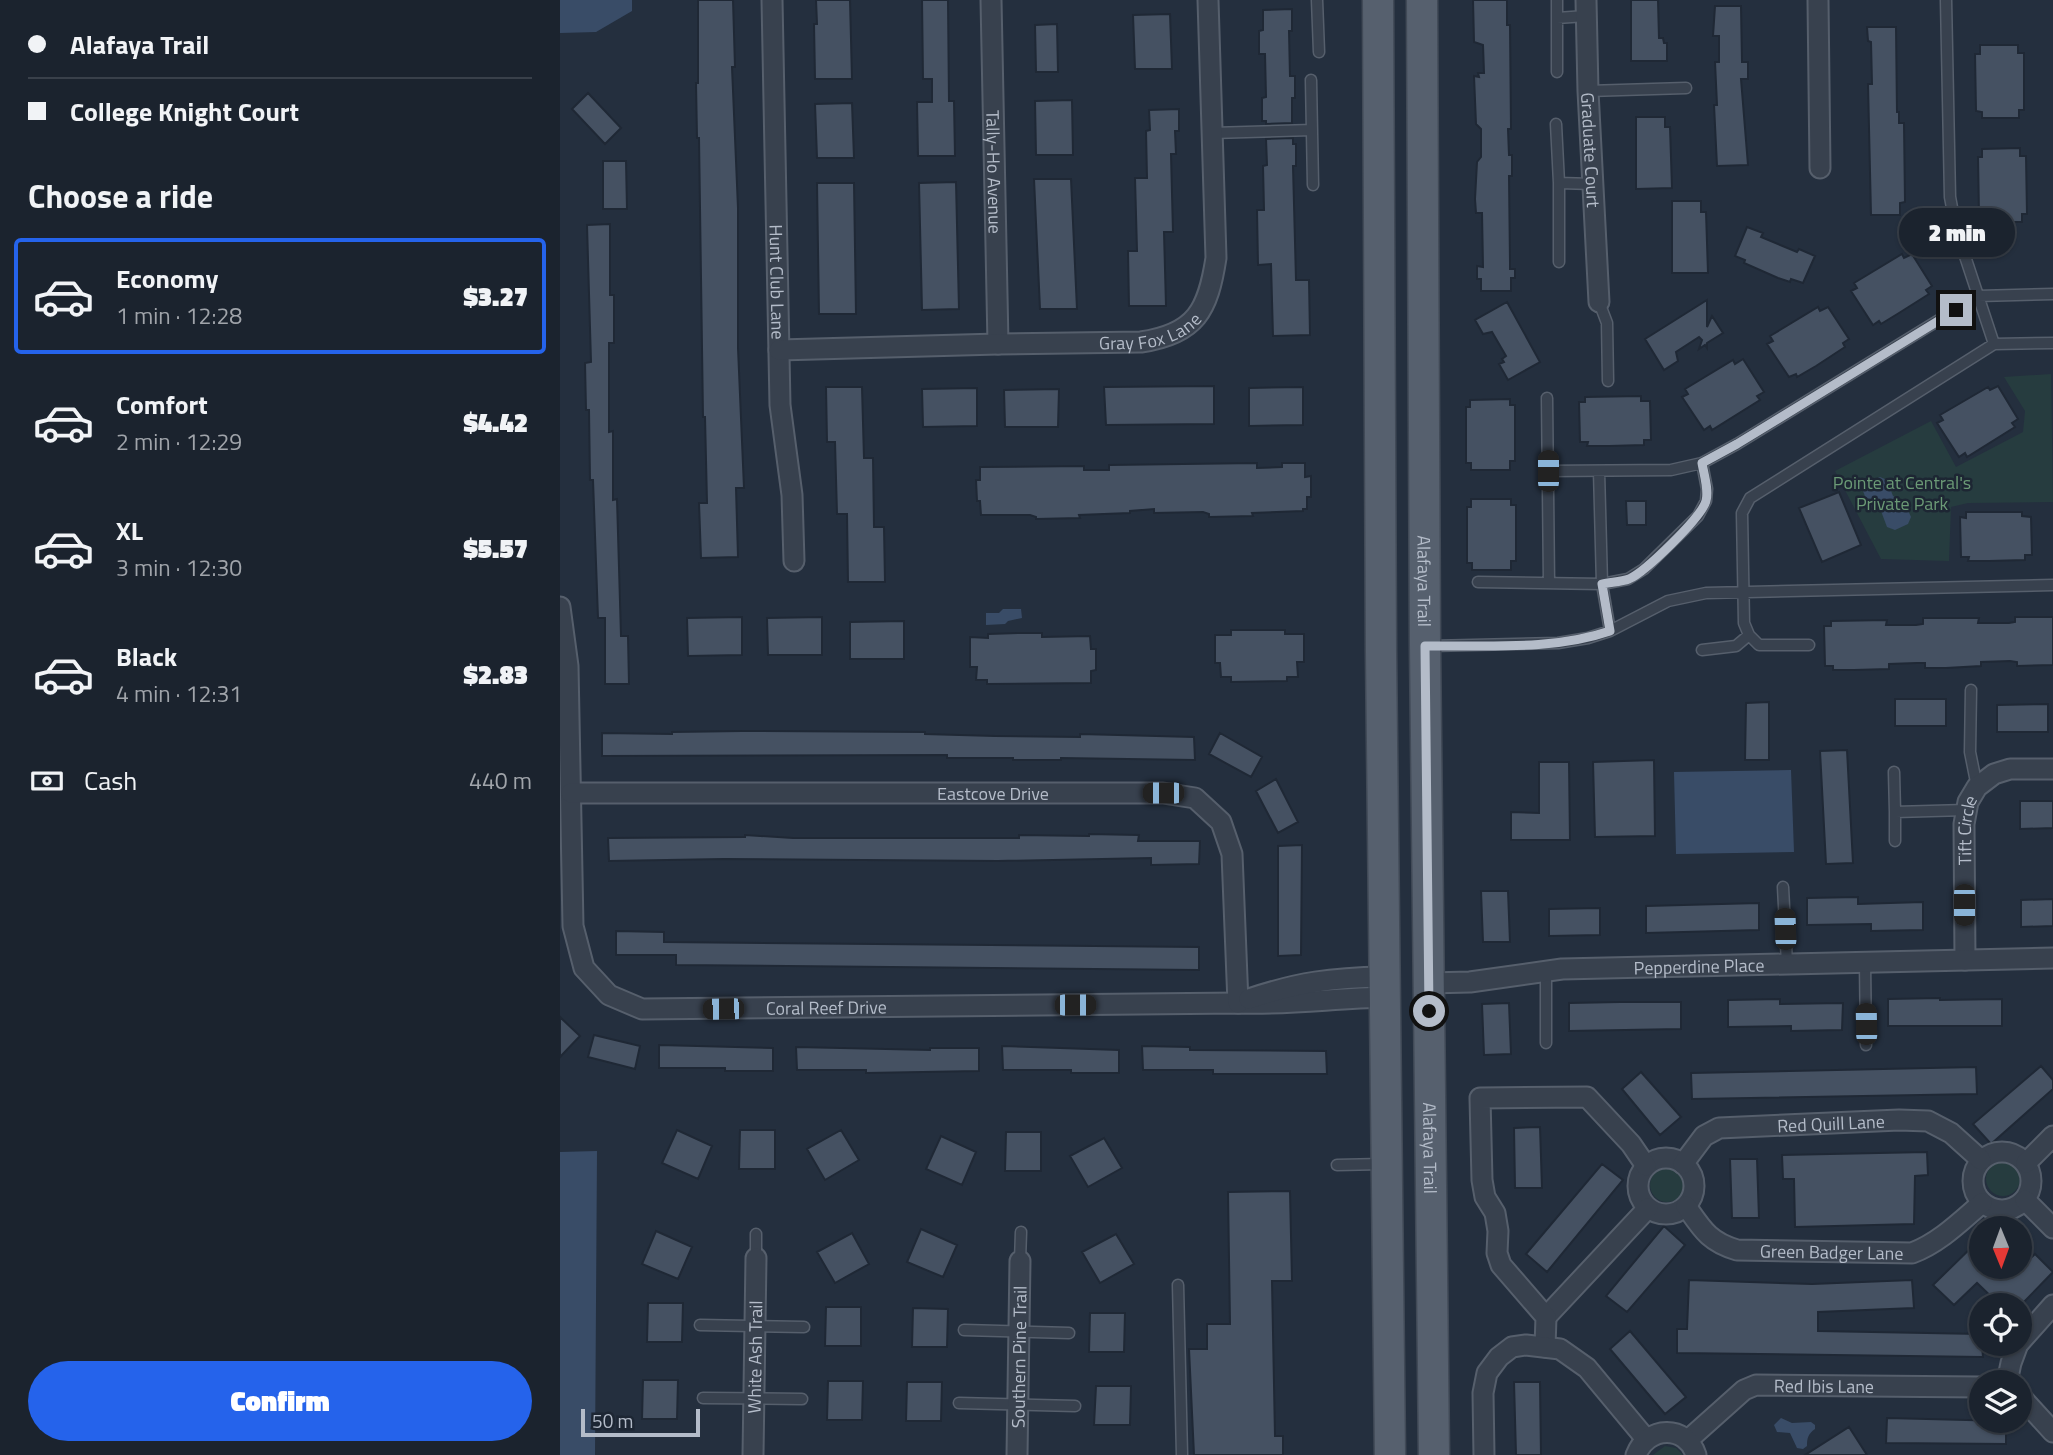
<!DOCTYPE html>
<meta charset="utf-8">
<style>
:root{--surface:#1b232e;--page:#242b36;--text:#f1f3f6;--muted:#a0a4aa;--line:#39404a;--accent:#2563eb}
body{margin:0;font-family:"Titillium Web",sans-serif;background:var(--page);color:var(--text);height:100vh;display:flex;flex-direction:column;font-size:26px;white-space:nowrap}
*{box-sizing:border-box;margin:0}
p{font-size:23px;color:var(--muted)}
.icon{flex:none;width:38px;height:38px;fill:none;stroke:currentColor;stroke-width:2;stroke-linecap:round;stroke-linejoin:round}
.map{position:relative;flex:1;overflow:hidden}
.panel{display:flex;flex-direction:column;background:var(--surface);width:560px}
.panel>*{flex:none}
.guide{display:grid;align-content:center;height:154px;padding:0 28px;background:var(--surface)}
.needle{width:46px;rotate:179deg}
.controls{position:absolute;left:1409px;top:1216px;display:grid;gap:14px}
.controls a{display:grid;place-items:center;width:63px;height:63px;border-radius:50%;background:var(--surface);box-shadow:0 2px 5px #0004,0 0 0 2px var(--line);font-size:35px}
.scale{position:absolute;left:21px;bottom:18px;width:119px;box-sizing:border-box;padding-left:7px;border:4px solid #b4bcc9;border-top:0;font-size:19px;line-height:24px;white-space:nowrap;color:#b4bcc9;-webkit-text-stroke:5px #1d2633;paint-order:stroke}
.end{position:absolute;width:32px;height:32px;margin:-16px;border:9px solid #b4bcc9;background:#111;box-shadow:0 0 0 4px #111}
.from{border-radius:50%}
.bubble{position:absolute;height:49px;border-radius:24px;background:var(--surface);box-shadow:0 2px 5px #0004,0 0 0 2px var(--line);font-size:23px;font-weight:800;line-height:49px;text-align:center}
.car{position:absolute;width:21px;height:42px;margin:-21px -10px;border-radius:9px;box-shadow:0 0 5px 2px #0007;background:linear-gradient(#222 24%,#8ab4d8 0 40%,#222 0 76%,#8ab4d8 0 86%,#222 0)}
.guide b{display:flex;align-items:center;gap:24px;height:66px;font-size:26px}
.guide b+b{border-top:2px solid var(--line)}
.guide i{width:18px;height:18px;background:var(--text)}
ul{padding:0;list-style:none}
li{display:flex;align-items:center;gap:21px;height:116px;margin:0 14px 10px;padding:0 14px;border:4px solid transparent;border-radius:7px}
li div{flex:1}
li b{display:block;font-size:26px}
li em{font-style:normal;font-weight:800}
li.active{border-color:var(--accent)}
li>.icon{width:63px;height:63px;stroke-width:1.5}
h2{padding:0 28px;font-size:32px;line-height:84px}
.pay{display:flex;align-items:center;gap:18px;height:77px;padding:0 28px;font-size:26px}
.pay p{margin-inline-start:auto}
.cta{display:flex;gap:14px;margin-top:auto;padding:14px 28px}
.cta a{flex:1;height:80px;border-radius:42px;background:var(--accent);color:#fff;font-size:28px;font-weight:800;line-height:80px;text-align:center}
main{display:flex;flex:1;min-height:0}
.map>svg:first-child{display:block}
</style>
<main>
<section class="panel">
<div class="guide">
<b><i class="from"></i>Alafaya Trail</b>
<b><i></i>College Knight Court</b>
</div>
<h2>Choose a ride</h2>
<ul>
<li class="active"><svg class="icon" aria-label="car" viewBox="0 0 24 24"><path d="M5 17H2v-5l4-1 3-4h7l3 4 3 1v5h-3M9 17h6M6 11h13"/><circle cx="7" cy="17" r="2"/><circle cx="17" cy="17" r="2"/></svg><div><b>Economy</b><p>1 min · 12:28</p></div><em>$3.27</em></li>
<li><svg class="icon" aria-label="car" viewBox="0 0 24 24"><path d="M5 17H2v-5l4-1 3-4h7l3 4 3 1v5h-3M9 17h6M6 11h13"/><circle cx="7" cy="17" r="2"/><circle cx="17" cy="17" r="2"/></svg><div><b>Comfort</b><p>2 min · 12:29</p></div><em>$4.42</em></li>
<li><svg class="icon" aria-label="car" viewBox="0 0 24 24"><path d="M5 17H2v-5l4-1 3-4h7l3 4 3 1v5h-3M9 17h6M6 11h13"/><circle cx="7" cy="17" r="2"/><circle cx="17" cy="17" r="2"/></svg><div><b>XL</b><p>3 min · 12:30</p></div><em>$5.57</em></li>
<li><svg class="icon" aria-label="car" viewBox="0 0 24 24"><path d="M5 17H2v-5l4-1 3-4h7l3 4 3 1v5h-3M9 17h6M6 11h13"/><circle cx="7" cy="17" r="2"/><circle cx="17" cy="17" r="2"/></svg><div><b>Black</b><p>4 min · 12:31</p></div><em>$2.83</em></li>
</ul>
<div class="pay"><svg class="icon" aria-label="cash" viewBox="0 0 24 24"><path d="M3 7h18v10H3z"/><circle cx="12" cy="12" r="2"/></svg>Cash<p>440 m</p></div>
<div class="cta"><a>Confirm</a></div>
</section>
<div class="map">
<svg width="1493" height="1455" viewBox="0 0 1493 1455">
<rect width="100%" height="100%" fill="#242f3e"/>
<path fill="#263c3f" d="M1491,374l2,128 -85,1 -17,4 -2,54 -68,-2 -46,-88 96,-50 25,46 67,-35 2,-21 -21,-34z
M1426 1179a17 17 0 1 1 34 0a17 17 0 1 1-34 0Z
M1090 1185a17 17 0 1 1 34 0a17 17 0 1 1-34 0Z
M1105,1446l11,2 7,7h-30z"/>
<path fill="#394c67" d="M0,0h72v11l-36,21 -36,1z
M1320,477l7,3 6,16 11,5 7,16 -3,7 -13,6 -8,-3 -6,-16 -12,-4 -6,-16 3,-8z
M443,609h18l1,9 -14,3 -3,3 -19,1v-12h13z
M1231,770l3,82 -118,2 -2,-82z
M37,1151l-2,304h-35v-303z
M1221,1418l11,5 19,-1 4,3v4c-7,5 -8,9 -8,17l-4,3 -6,-1 -7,-15 -13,-1 -3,-7z"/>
<path fill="#455162" stroke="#1f2835" stroke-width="2" d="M138,0h35l2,67h-3l6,141v140l6,140h-8l2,69 -37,1 -2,-55h8l-2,-86h-2l-4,-279h-2l-1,-55h2z
M256,0h34l2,79h-37l-1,-55h3z
M362,0h26l1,101h5l1,55h-37l-1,-54h15v-23h-9z
M913,0h34v25h3l1,104h-3l1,26h3v21h-3l1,86v7h5v9h-4v13h-30v-12h-4v-13l6,1 -1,-54h-6l-1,-14 2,-37 4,-5v-28l-5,-5 -2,-48 5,1 -1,-4h6l-1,-28 -9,-3z
M1071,0h27l1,38h4l1,5h3v18h-36z
M1155,6h26l1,56h6v17h-7l7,86 -31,1 -3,-61h3l-2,-43h4v-26h-6z
M732,9v22h-3l1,45h5v22h-3v25l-26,1v-3h-4v-23l4,-1 -1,-43h-6v-23l4,-1v-20z
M610,14l2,55h-37l-2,-54z
M497,24l1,48h-22l-1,-47z
M1307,27h29l1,85h2v11h5l1,79 -5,1v12h-29l-3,-131h4l-1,-42 -3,-1z
M1420,45h38v8h6v57h-5v8h-37v-6l-6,-1 -1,-57h5z
M28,93l33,35 -16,16 -33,-35z
M512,100l1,55h-37l-1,-54z
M292,103l2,55h-37l-2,-54z
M619,109v22h-4l1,23h-5l2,78h-9l2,74h-37l-1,-55h9l-2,-73h12l-1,-47 4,-1 -1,-20z
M1076,117h29v10h5l2,61 -36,1z
M733,138v6h3v22h-3l3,114h13l1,55 -37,1 -2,-72 -13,1 -1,-55h7l-1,-44 4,-1 -1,-26z
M1460,148v8h6l1,58h-5v8h-38v-7h-5l-1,-58h4v-8z
M43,161h23l1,48h-24z
M474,179h37l6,130h-37z
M396,182l3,127 -37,1 -3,-127z
M257,183h37l2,131h-37z
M1112,201h29v11h5l2,61h-36z
M50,224v71h4v48h-5v89l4,-1v69l4,-1 4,137h7l1,48h-24v-66h-7l-5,-138h-3l-1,-70h-3l-1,-47 6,-1 -4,-137z
M1187,227l16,6 -2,4 36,15 2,-3 16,7 -12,27 -12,-4 -1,3 -12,-4 -34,-15 1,-3 -10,-4z
M1342,254l2,4 8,-4 20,32 -6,4 3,4 -30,19 -18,11 -2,-3 -6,4 -22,-34 6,-3 -3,-5z
M1147,300v27l5,-11 11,17 -16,10v5l-2,-3 -6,4 3,-9 -3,-3 -23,15 2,9 -14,9 -19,-31z
M947,302l33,60 -32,18 -9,-16 5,-2 -2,-3 4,-3 -14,-24 -9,2 -8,-14z
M1258,307l2,4 8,-4 21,32 -6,4 2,4 -29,19 -19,11 -1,-3 -7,3 -22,-33 6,-3 -3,-5z
M1183,359l21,33 -7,4 3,4 -48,30 -2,-4 -6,4 -22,-33 6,-3 -3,-5 48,-29 2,4z
M654,386v38l-108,1 -2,-38z
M1438,386l20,33 -6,4 3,4 -48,30 -2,-4 -6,4 -22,-34 6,-3 -3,-5 48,-28 2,3z
M266,387h36l2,71h9l1,69h10l1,55h-37l-1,-68h-10l-2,-72h-8z
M743,387v38l-54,1v-38z
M417,388v38l-54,1 -1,-38z
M499,389l-1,38h-53l-1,-37z
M1081,396v5h9l1,39h-7v5l-35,1h-22l1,-4h-8l-1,-40h6v-5z
M950,399v6h5v56h-5v9h-39v-7h-5v-56h4v-7z
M697,463v5l25,-1v-4h23v14l6,-1v21h-4v12h-4v2l-51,2 1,3 -44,1v-3l-6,-2 -49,1v-4l-24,2v2l-51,2 1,3 -44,1v-2l-6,-2h-49l-1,-14h-3l-1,-21h4v-13l104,-1v4h25v-5z
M1279,492l22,53 -39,17 -23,-54z
M911,499h40v6h5v56h-5v9h-39v-7h-5v-56h4z
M1066,501h20v24h-19z
M1406,512h56v4l9,1 1,38h-7v5l-36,1h-21l1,-4h-8l-1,-40 6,1z
M182,617v38l-54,1 -1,-38z
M262,617v38h-54l-1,-37z
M1455,617h38v48l-36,1v-4l-7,-1 -29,1v4l-35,2h-21v-5h-8l-28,1v5l-35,1h-21v-4h-8l-1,-40h7v-5l56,-1 -1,5h30l7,-1v-6h56l-1,5h31l6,-1z
M344,621v38h-54v-37z
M671,630h54v4h19v28h-7l1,15h-11v4l-56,1v-5h-10l-1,-14h-5v-28h16z
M458,633h24v4l48,-1 1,13h5v21l-5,1v12l-104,1v-4h-11l1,-13h-7v-30l18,1v-4z
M1335,699h51v27h-51z
M1209,702v58h-24l1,-57z
M1488,704v28h-51v-27z
M182,731l183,1v2l70,2 85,1v-3l114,3 1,23 -134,-2v2h-48v-2h-66v-3l-345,1v-23l70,1v-2z
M660,733l42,24 -11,20 -42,-23z
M1287,750l6,113 -27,1 -6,-113z
M1094,760l1,76 -60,1 -2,-75z
M979,762h30l1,78h-59v-28l28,1z
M716,779l22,43 -20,11 -22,-42z
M1460,801h33v27l-33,1z
M529,834l50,1 -1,6h62l-1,23 -48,1v-7l-153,3 -274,-2 -115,2 -1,-23 137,-1v-2l48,3h226v-3l70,1z
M742,845l-1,110 -23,1v-110z
M921,891h27l2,51h-27z
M1298,897v7l65,-2v28l-52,1v-7l-64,1v-27z
M1493,899v27l-32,1v-27z
M1199,903v27l-113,3v-27z
M1040,908v27l-51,1v-27z
M56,931l48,1v10l535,5v23l-523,-5v-10h-60z
M1380,998v2l62,-1v27h-114v-27z
M1220,999v5l63,-1 -1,27 -51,1v-5l-63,1v-27z
M1060,1002h61v27l-112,2v-28z
M949,1003l2,51 -27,1 -2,-51z
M0,1017l20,19 -20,21z
M34,1035l46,11 -5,23 -47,-12z
M99,1045l114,3v23h-48v-3h-66z
M442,1046l117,4v23h-48v-3h-68z
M582,1046l48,1v3l136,1 1,23h-114v-4h-70z
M236,1047l134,3v-2h49v23l-113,2v-3h-69z
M1481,1066l12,14v9l-62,55 -18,-20z
M1416,1067l1,27 -285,5 -1,-26z
M1081,1072l40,45 -21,18 -38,-46z
M980,1127l2,61h-27l-1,-60z
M117,1130l35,16 -14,33 -36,-16z
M180,1130h35v39h-36z
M281,1130l18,30 -34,20 -18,-31z
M446,1132h35v39h-36z
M381,1136l35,16 -14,33 -36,-16z
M544,1138l18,30 -34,19 -18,-31z
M1367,1152l1,23 -13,1 -1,48 -119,3 -1,-48h-11l-1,-24z
M1170,1159h27l2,59h-27z
M1042,1164l21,16 -76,92 -21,-18z
M730,1191l2,90h-20l3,155h8v19h-89l-5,-106h18v-25h23l-2,-132z
M1104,1226l21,19 -58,67 -21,-16z
M361,1229l36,16 -14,32 -36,-15z
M96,1231l36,16 -14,32 -36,-15z
M292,1233l17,31 -34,19 -18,-31z
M556,1234l18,30 -34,19 -18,-31z
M1421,1238v29h40l14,-13 18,18 -33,34h-19l-24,-23 -23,22 -21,-20z
M1129,1280l123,4 100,-4 2,28 -96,4v19l163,3 2,23 -306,-4v-24h10z
M88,1303h35l-1,39h-35z
M266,1307h35v39h-36z
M353,1308l35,1 -1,38h-35z
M530,1313h35l-1,39h-35z
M1070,1331l56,66 -21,17 -55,-65z
M83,1380h35l-1,39h-35z
M268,1381h35l-1,39h-35z
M347,1382h35l-1,39h-35z
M954,1382h26l1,73h-25z
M536,1386h35l-1,39h-36z
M1327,1418l119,3v23l-120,-1z
M1289,1427l18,28h-62z"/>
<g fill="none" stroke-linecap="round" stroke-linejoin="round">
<defs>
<path id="service" d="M757,0l2,52
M997,0v18l29,-2
M1386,0l4,197 6,32 38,115
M997,72v-54
M751,80l2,105
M1028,91l98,-3
M996,124l3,59
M652,133l100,-3
M999,262v-79l34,1
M1039,302l8,21 1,58
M987,398l2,185
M988,471l123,-1 31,-7 35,-19 241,-148 75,-2
M1039,471l3,113 8,47
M918,582l124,2 26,-5 16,-10 54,-53 8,-15 1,-12 -5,-26
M1249,645h-50l-10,-10 -5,-12 -2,-110 8,-15 244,-154 59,-1
M870,646l128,-3 30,-5 22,-7 58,-30 38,-8 347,-8
M1142,650l34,-4 13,-11
M1411,690l-1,62 7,35
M1334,772l1,40
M1335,841v-29l71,-2
M1223,887l4,77
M1305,962l1,83
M986,971v72
M777,1165l45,-1
M196,1234v24
M460,1261l1,-29
M618,1285l4,170
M140,1325l104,2
M404,1330l105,3
M143,1398l99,1
M399,1403l116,3"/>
<g id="minor">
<path id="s1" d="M212,0l8,405 12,90 2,66"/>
<path id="s2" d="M431,0l7,344"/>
<path id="s3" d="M1026,0l2,91 11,211"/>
<path d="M1258,0l2,168"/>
<path id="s4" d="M219,350l219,-6 143,-2c55,-8 67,-32 75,-84l-8,-258"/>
<path id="s5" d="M0,607l8,59 5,260 11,42 25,27 33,14 596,-6c49,2 97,-5 147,-6"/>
<path id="s6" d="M11,793h592l32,5 26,24 11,32 6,149"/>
<path id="s7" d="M1405,960l-1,-136 4,-22 9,-15 17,-13 16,-5h43"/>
<path id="s8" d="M869,983l41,-1 92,-13 491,-11"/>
<path d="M689,999c50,-17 83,-21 135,-22"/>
<circle cx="1442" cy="1181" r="29"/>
<circle cx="1106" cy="1186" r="28"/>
<path d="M1466,1163l27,-27"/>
<path id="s9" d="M1123,1164l21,-28 15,-8 180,-8 29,1 23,12 30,27"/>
<path d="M1465,1200l28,28"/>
<path id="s10" d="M1126,1206c16,23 23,36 51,44l175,3c27,-10 49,-32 70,-50"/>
<path d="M986,1317l102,-109"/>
<path d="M1460,1342l33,-37"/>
<path d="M985,1347l1,-30 -45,-52 -4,-12 1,-22 -3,-18 -10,-16 -3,-17 -2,-82 107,-1 44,47 15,22"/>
<path d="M1447,1382l4,-19 7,-19"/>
<path d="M1460,1396l33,36"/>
<path id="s11" d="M1128,1440l56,-50 12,-5 225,2"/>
<path id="s12" d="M193,1455l3,-197"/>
<path id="s13" d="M457,1455l3,-194"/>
<path d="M924,1455l-1,-62 4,-20 12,-16 13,-10 14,-2 34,4 27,19 59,71"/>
<path d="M1076,1455c11,-29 50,-31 60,0"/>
</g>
<g id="primary">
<path d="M818,0l3,653 9,802"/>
<path id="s14" d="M862,0l3,646 9,809"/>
</g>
</defs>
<use href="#service" stroke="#565f6c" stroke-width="13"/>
<use href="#minor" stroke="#565f6c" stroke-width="23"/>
<use href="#primary" stroke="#414a57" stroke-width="33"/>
<use href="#service" stroke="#38414e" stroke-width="10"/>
<use href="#minor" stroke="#38414e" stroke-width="19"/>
<use href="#primary" stroke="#56606e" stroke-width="30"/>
</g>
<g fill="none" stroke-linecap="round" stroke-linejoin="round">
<path stroke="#b4bcc9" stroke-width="9" d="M869,1011l-4,-365c61,-1 127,5 185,-15l-8,-47c8,-2 19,-2 27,-5 16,-7 72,-61 77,-78 3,-11 -2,-26 -4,-38l35,-19 219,-134"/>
</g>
<g text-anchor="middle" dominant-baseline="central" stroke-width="5" stroke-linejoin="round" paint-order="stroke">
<g font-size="18" fill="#b4bcc9" stroke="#1d2633">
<text stroke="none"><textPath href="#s3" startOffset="150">Graduate Court</textPath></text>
<text stroke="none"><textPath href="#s2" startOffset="172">Tally-Ho Avenue</textPath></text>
<text stroke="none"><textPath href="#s1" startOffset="282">Hunt Club Lane</textPath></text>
<text stroke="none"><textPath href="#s4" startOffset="373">Gray Fox Lane</textPath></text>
<text stroke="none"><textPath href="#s14" startOffset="581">Alafaya Trail</textPath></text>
<text stroke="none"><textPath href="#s6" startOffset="422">Eastcove Drive</textPath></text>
<text stroke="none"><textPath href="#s7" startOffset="130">Tift Circle</textPath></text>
<text stroke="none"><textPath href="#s8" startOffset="271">Pepperdine Place</textPath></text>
<text stroke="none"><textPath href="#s5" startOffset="620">Coral Reef Drive</textPath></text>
<text stroke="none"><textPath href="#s9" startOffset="164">Red Quill Lane</textPath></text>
<text stroke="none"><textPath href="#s14" startOffset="1148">Alafaya Trail</textPath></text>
<text stroke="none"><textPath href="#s10" startOffset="164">Green Badger Lane</textPath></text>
<text stroke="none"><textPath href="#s12" startOffset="98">White Ash Trail</textPath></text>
<text stroke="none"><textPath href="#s13" startOffset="98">Southern Pine Trail</textPath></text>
<text stroke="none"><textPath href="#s11" startOffset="156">Red Ibis Lane</textPath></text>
</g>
<g font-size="18" fill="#6b9a76" stroke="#1d2633">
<text x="1342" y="482">Pointe at Central's<tspan x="1342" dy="21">Private Park</tspan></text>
</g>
</g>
</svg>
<div class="controls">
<a><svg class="needle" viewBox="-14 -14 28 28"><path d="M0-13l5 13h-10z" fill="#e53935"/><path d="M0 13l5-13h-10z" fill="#a0a4aa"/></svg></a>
<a><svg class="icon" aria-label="locate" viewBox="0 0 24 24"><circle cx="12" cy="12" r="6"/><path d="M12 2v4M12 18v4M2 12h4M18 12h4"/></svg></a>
<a><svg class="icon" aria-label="layers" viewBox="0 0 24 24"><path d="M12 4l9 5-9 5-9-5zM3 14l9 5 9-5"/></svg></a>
</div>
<div class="scale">50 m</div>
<i class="end from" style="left:869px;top:1011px"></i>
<i class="end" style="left:1396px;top:310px"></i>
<div class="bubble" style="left:1339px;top:208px;width:116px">2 min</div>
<i class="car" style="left:988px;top:471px;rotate:0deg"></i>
<i class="car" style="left:603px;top:793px;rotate:270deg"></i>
<i class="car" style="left:1404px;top:905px;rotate:180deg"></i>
<i class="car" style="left:1225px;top:929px;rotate:358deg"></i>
<i class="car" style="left:515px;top:1005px;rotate:90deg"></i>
<i class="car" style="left:163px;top:1009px;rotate:269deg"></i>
<i class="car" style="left:1306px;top:1024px;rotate:359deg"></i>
</div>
</main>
